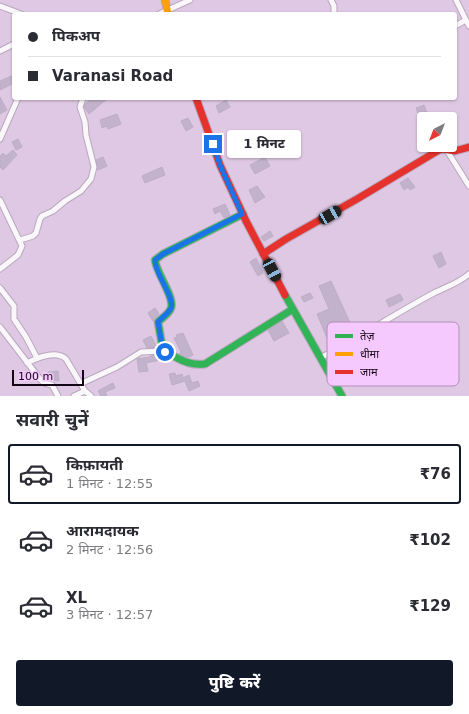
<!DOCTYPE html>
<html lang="hi">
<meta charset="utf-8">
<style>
:root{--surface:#fff;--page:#f2f2f3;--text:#2b2b33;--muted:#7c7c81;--line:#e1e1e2;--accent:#111827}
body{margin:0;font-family:"DejaVu Sans","Noto Sans Devanagari",sans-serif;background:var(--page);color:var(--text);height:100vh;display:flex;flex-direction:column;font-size:15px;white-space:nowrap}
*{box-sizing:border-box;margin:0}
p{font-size:13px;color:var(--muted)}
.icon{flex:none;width:22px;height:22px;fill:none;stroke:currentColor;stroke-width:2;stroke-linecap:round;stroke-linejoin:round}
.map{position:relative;height:396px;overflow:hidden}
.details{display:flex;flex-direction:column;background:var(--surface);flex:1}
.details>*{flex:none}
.top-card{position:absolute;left:12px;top:12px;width:445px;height:88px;border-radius:4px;box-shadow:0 1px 3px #0004;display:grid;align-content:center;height:88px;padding:0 16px;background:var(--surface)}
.needle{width:26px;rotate:222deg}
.fabs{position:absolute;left:417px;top:112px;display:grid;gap:8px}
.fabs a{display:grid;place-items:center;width:40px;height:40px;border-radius:4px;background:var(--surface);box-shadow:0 1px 3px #0004;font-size:20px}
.scale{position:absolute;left:12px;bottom:10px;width:72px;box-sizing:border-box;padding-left:4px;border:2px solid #150617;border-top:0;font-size:11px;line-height:14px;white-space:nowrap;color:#150617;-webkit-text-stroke:3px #f5c9fd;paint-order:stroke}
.end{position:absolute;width:18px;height:18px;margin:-9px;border:5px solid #1a73e8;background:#fff;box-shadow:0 0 0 2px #fff}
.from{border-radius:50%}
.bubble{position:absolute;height:28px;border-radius:4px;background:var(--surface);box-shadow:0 1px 3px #0004;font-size:13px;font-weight:800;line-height:28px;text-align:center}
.car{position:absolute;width:12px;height:24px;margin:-12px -6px;border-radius:5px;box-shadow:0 0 3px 1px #0007;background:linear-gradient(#222 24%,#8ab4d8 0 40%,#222 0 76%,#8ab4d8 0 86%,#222 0)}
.top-card b{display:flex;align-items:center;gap:14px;height:38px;font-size:15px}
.top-card b+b{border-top:1px solid var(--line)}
.top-card i{width:10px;height:10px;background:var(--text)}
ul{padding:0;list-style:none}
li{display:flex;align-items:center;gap:12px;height:60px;margin:0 8px 6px;padding:0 8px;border:2px solid transparent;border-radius:4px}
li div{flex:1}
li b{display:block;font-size:15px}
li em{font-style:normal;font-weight:800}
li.active{border-color:var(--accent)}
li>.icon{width:36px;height:36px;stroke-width:1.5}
h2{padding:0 16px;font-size:18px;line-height:48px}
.cta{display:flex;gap:8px;margin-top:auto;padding:8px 16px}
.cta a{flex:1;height:46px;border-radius:4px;background:var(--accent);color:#fff;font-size:16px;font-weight:800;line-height:46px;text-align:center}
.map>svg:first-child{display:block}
</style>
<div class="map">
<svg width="469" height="396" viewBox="0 0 469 396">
<rect width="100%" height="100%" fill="#dfc8e3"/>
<path fill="#c2b2cc" stroke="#bcaec4" d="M14,75v8l-14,7v-9z
M0,97l7,13 -7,4z
M92,98h16l-19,16 -5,-7 1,-3z
M226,100l4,7 -11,6 -3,-7z
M424,105l5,14h-5v9l-8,-20z
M117,114l4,10 -13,5 -1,-3 -5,2 -2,-8z
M188,118l5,9 -7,4 -5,-10z
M18,139l4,8 -6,3 -4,-8z
M13,150l4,5 -14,15 -3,-3v-11l3,-3 3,3z
M103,157l4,9 -9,4 -2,-10z
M265,157l5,9 -15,8 -5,-9z
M162,167l3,8 -20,8 -3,-7z
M408,178l7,9 -5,3 -2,-3 -4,3 -4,-7z
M257,186l8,11 -10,6 -6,-13z
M225,204l5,11 -6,3 -4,-7 -5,3 -2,-5z
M270,231l3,5 -9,5 -3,-4z
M441,252l5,12 -7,4 -6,-12z
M256,258l7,15 -5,3 -8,-14z
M331,281l21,46 -25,11 -10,-24 12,-5 -10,-23z
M310,293l3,5 -9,4 -3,-5z
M400,294l3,6 -14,7 -3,-7z
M155,308l4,6 -6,7 -5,-8z
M282,321l7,12 -15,8 -6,-11z
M183,333l10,22 -6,3 -8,-4 2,-2 -7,-14 3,-1 -1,-2z
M151,336l6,11 -10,1 -4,-8z
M160,355l1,5 -15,3 2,8 -9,1 -2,-13 13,-2v-1z
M58,371l1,10 -10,-1 -1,-8z
M175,373l1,3 6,-2 1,4 6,-3 3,8 6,-2 2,5 -11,5 -4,-10 -13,4 -3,-11z
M113,383l2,5 -10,4 2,3 -6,1 -3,-5z"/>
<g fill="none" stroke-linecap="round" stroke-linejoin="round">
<defs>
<path id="street" d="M331,0l3,6v5
M456,0l13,26
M0,6l21,8
M159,14l31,-14
M455,26l11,-6
M0,51l14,-7
M0,139l18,-41
M446,149l23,37
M0,200l22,46 -4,9 -18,14
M20,240l13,-4 3,-3 4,-14 2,-3 11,-5 12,-10 16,-10 10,-12 3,-12 -8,-32 -1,-13 -5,-15 3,-9
M0,288l14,18v13l12,18 11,21
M0,327l40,52 4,4 8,2 6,11
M320,358c39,-20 76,-45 114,-65 12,-6 25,-10 35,-19
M27,363c10,-5 29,-13 39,-4l19,32
M80,384l37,-17 24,-15 22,-1
M74,396l11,-5 6,5"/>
<path id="fast" d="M243,214l-80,40 -8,6c1,13 20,37 16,48 -2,6 -9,10 -13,14l5,29c16,7 24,15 42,13l88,-55
M285,295l57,101"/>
<path id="slow" d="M165,0l3,14"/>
<path id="jam" d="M196,98l24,67 26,56 39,74
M263,254l23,-15 71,-40 82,-49 4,-1 12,2 14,-4"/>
</defs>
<use href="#street" stroke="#b9a7bd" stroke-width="7"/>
<use href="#fast" stroke="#b9a7bd" stroke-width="9"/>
<use href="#slow" stroke="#b9a7bd" stroke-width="9"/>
<use href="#jam" stroke="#b9a7bd" stroke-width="9"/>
<use href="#street" stroke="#faf7fb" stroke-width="5"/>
<use href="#fast" stroke="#30b455" stroke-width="7"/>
<use href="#slow" stroke="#ff9f0a" stroke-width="7"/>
<use href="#jam" stroke="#e5322d" stroke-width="7"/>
</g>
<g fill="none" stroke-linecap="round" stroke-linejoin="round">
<path stroke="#1a73e8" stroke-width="5" d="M165,352l-2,-1 -5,-29c4,-5 11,-9 13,-14 5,-9 -17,-35 -16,-48l8,-6 79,-40 -22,-49 -7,-21"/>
</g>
<rect x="327" y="322" width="132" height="64" rx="6" fill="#f5c9fd" stroke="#b28eb8" stroke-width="1"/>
<rect x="335" y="334" width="18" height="4" fill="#30b455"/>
<rect x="335" y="352" width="18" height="4" fill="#ff9f0a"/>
<rect x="335" y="370" width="18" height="4" fill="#e5322d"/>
<g font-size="11" fill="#150617">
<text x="360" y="340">तेज़</text>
<text x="360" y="358">धीमा</text>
<text x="360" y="376">जाम</text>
</g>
</svg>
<div class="fabs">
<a><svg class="needle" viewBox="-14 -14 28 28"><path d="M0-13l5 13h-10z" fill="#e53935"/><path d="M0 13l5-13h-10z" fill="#7c7c81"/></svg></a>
</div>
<div class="scale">100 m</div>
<i class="end from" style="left:165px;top:352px"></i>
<i class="end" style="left:213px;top:144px"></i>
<div class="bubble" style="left:227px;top:130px;width:74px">1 मिनट</div>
<i class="car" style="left:330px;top:215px;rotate:60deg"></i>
<i class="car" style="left:272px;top:270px;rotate:152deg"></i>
<div class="top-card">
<b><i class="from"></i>पिकअप</b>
<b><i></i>Varanasi Road</b>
</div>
</div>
<section class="details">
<h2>सवारी चुनें</h2>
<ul>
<li class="active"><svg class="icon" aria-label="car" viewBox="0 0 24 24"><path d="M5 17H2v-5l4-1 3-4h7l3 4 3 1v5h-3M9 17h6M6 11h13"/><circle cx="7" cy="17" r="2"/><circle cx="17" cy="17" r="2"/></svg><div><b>किफ़ायती</b><p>1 मिनट · 12:55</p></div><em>₹76</em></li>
<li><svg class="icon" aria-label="car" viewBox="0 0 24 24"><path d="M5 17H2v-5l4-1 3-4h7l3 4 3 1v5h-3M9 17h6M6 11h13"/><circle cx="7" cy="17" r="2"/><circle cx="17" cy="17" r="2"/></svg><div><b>आरामदायक</b><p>2 मिनट · 12:56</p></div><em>₹102</em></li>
<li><svg class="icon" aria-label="car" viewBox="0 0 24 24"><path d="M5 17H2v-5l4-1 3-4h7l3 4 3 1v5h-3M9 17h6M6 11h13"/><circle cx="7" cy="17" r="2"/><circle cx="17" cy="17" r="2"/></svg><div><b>XL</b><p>3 मिनट · 12:57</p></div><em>₹129</em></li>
</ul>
<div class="cta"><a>पुष्टि करें</a></div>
</section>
